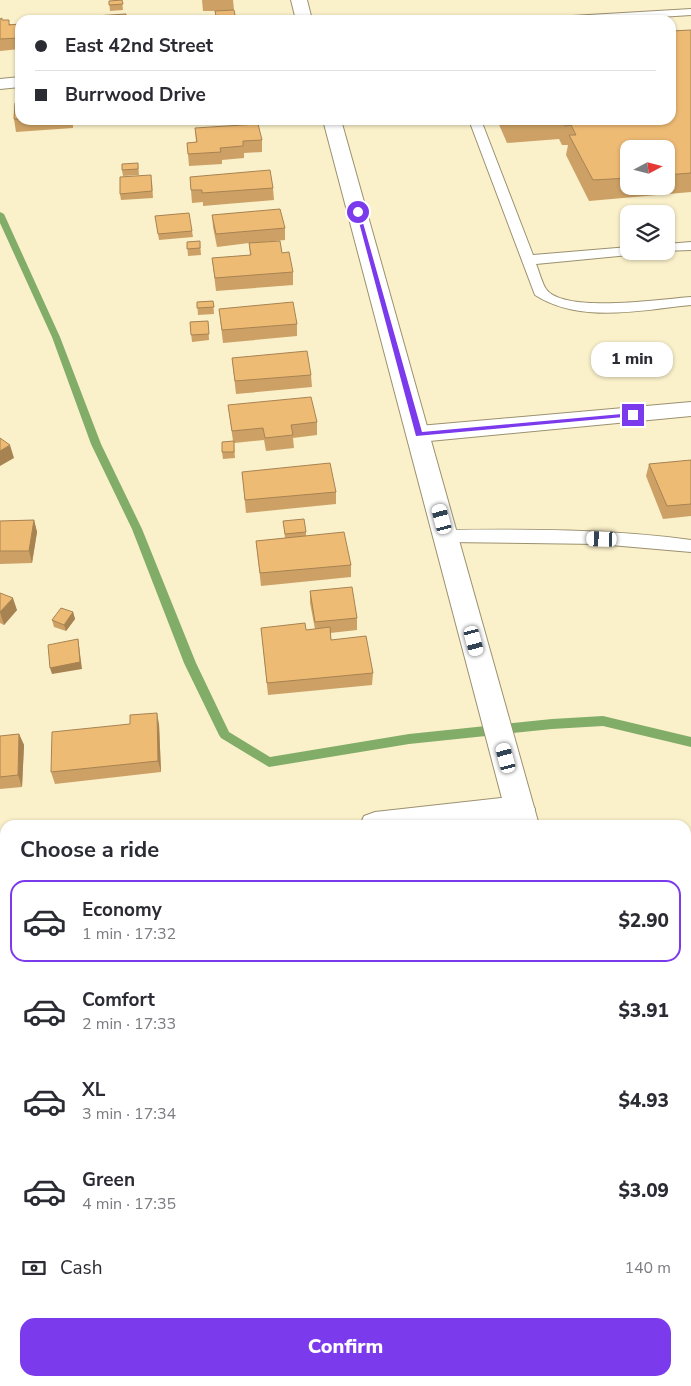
<!DOCTYPE html>
<meta charset="utf-8">
<style>
:root{--surface:#fff;--page:#f2f2f3;--text:#2b2b33;--muted:#7c7c81;--line:#e1e1e2;--accent:#7c3aed}
body{margin:0;font-family:"Nunito Sans",sans-serif;background:var(--page);color:var(--text);height:100vh;display:flex;flex-direction:column;font-size:19px;white-space:nowrap}
*{box-sizing:border-box;margin:0}
p{font-size:16px;color:var(--muted)}
.icon{flex:none;width:28px;height:28px;fill:none;stroke:currentColor;stroke-width:2;stroke-linecap:round;stroke-linejoin:round}
.map{position:relative;flex:1;overflow:hidden}
.side{position:absolute;left:0px;top:820px;width:691px;height:566px;display:flex;flex-direction:column;background:var(--surface);border-radius:15px 15px 0 0;box-shadow:0 1px 4px #0004}
.side>*{flex:none}
.guide{position:absolute;left:15px;top:15px;width:661px;height:110px;border-radius:15px;box-shadow:0 1px 4px #0004;display:grid;align-content:center;height:110px;padding:0 20px;background:var(--surface)}
.needle{width:32px;rotate:83deg}
.buttons{position:absolute;left:620px;top:140px;display:grid;gap:10px}
.buttons a{display:grid;place-items:center;width:55px;height:55px;border-radius:10px;background:var(--surface);box-shadow:0 1px 4px #0004;font-size:25px}
.end{position:absolute;width:22px;height:22px;margin:-11px;border:6px solid #7c3aed;background:#fff;box-shadow:0 0 0 2px #fff}
.from{border-radius:50%}
.bubble{position:absolute;height:35px;border-radius:15px;background:var(--surface);box-shadow:0 1px 4px #0004;font-size:16px;font-weight:800;line-height:35px;text-align:center}
.car{position:absolute;width:15px;height:30px;margin:-15px -8px;border-radius:6px;box-shadow:0 0 4px 1px #0007;background:linear-gradient(#fff 24%,#345 0 40%,#fff 0 76%,#345 0 86%,#fff 0)}
.guide b{display:flex;align-items:center;gap:18px;height:48px;font-size:19px}
.guide b+b{border-top:1px solid var(--line)}
.guide i{width:12px;height:12px;background:var(--text)}
ul{padding:0;list-style:none}
li{display:flex;align-items:center;gap:15px;height:82px;margin:0 10px 8px;padding:0 10px;border:2px solid transparent;border-radius:15px}
li div{flex:1}
li b{display:block;font-size:19px}
li em{font-style:normal;font-weight:800}
li.current{border-color:var(--accent)}
li>.icon{width:45px;height:45px;stroke-width:1.5}
h2{padding:0 20px;font-size:22px;line-height:60px}
.pay{display:flex;align-items:center;gap:12px;height:55px;padding:0 20px;font-size:19px}
.pay p{margin-inline-start:auto}
.cta{display:flex;gap:10px;margin-top:auto;padding:10px 20px}
.cta a{flex:1;height:58px;border-radius:15px;background:var(--accent);color:#fff;font-size:20px;font-weight:800;line-height:58px;text-align:center}
.map>svg:first-child{display:block}
</style>
<div class="map">
<svg width="691" height="1386" viewBox="0 0 691 1386">
<rect width="100%" height="100%" fill="#faf0ca"/>
<g fill="none" stroke-linecap="round" stroke-linejoin="round">
<path fill="#81ad69" fill-rule="evenodd" d="M0,212l4,2 56,123 41,107 41,85 54,134 33,69 41,25 139,-23 143,-15 51,-3 88,21v10l-88,-21 -51,3 -143,15 -140,23 -48,-29 -2,-3 -35,-72 -52,-134 -41,-85 -39,-107 -52,-114z"/>
<defs>
<path id="service" d="M691,9v6l-78,5h-64l6,-3z
M469,120h12l52,135 96,-8v4h7l-7,4 -93,9c3,7 6,19 10,25 18,25 116,10 145,8v8c-50,5 -111,19 -156,-10z
M691,242v8l-29,1h4v-7z
M446,530c82,-1 163,-1 245,10v12l-92,-8 -153,-2 -6,-1 -3,-5 3,-5z
M49,1381h28v5h-28z"/>
<path id="minor" d="M20,77v10l-20,2v-10z
M691,402v14l-272,26 -8,-3 -3,-5 3,-5 8,-3z
M520,796l10,4 5,9 -5,9 -10,4 -31,3h-129l4,-9 11,-4z
M5,853v26l-5,1v-26z"/>
<path id="tertiary" d="M291,0h16l5,20h-16z
M323,120h18l198,705h-30z
M686,1365l5,2v19h-33l-1,-5h29z"/>
</defs>
<use href="#service" stroke="#9b916f" stroke-width="2"/>
<use href="#minor" stroke="#9b916f" stroke-width="2"/>
<use href="#tertiary" stroke="#9b916f" stroke-width="2"/>
<use href="#service" fill="#fff" fill-rule="evenodd"/>
<use href="#minor" fill="#fff" fill-rule="evenodd"/>
<use href="#tertiary" fill="#fff" fill-rule="evenodd"/>
</g>
<path fill="#cda165" fill-rule="evenodd" d="M122,0l1,10 -13,1 -1,-10z
M202,0h31l1,10 -18,6 -1,-5h1h-13z
M0,19l10,5h9l1,4v21l-20,2z
M691,30v162l-102,9 -23,-46 2,-10h-6l-3,-6 -52,4 -10,-23h174zM629,149h37v37h-37z
M20,103v17h53v8l-57,4 -2,-13z
M179,120h35l-15,1 1,3 -19,1v-4h-2z
M195,128l67,12v12l-18,1v5l-22,2v4l-33,2 -2,-23 9,-1z
M138,163l1,12 -16,1 -1,-6z
M190,177l83,11 1,12 -71,6v-4l-11,1z
M152,182l1,16 -32,2 -1,-6z
M212,215l73,13v12l-31,3 39,29v13l-77,6 -4,-33 38,-3 -1,-12 -32,4 -4,-20z
M155,216l37,15 1,6 -34,3z
M200,241l1,14 -13,1 -1,-14z
M213,301l1,13 -16,1 -1,-13z
M219,309l78,15v12l-74,7z
M208,321l1,19 -17,2 -2,-20z
M232,358l79,17 1,12 -76,7z
M228,405l89,17v13l-24,3 1,10 -28,3 -2,-11 -30,3 1,15 -12,1 -1,-7 11,-11z
M691,460v56l-28,3 -17,-43 3,-12z
M242,472l94,20v12l-90,9z
M34,520l3,12 -5,31 -32,1v-43z
M283,521l23,11v4l45,29v12l-90,9 -5,-45 29,-3z
M310,591l47,27v12l-27,3 1,7 42,33 -1,12 -104,10 -7,-67 45,2 9,-1 -5,-26z
M0,593l17,17 -13,15 -4,-2z
M73,612l2,7 -9,12 -12,-4 -2,-7z
M159,724l2,48 -106,12 -4,-12z
M19,734l5,11 -2,42 -22,2v-53z
M0,936h5v118h-5z"/>
<path fill="#a78352" d="M19,24l1,4v16l-1,-6z
M10,445l4,13 -14,8v-15z
M34,520l3,12 -5,31 -3,-12z
M13,598l4,12 -13,15 -4,-13z
M73,612l2,7 -9,12 -2,-6z
M78,639l1,7 3,23 -30,5 -2,-6z
M157,713l2,11 2,48 -3,-11z
M19,734l5,11 -2,42 -4,-12z"/>
<path fill="#eebb75" stroke="#a78352" d="M122,0l1,4 -14,1v-4z
M234,10l2,10h-40l-1,-2 21,-2 -1,-5z
M126,14v6h-31v-4z
M2,18v2h7v5l10,-1v14l-19,1v-20z
M691,30v143l-25,2v-26h-37v29l-36,2 -24,-45h7l-5,-10 -6,1 -3,-6h109v-89z
M15,103h5v16h-6z
M508,120h45l-44,3z
M258,124l4,16 -19,1v5l-23,2 1,4 -33,2 -1,-11 10,-1 -2,-14z
M138,163v6l-16,1v-6z
M270,170l3,18 -71,5v-3h-11l-1,-13z
M151,175l1,16 -32,3v-17z
M280,209l5,19 -69,6 -4,-19z
M189,213l3,18 -34,3 -3,-18z
M200,241v7l-13,1v-7z
M280,241l2,12 7,-1 4,20 -78,6 -3,-20 39,-3 -2,-12z
M213,301l1,6 -17,1v-6z
M293,302l4,22 -75,6 -3,-21z
M208,321l1,13 -18,1 -1,-13z
M307,351l4,24 -76,6 -3,-23z
M311,397l6,25 -26,3 2,10 -28,3 -2,-10 -31,3 -4,-26z
M0,438l10,7 -10,6z
M234,441v11h-12v-10z
M691,460v44l-24,2 -18,-42z
M330,463l6,29 -91,8 -3,-28z
M304,519l2,13 -21,2 -2,-13z
M34,520l-5,31h-29v-30z
M344,532l7,33 -91,8 -4,-32z
M352,587l5,31 -42,4 -5,-31z
M0,593l13,5 -13,14z
M61,608l12,4 -9,13 -12,-5z
M305,623l1,7 24,-3 1,13 35,-4 7,37 -106,10 -6,-55z
M78,639l2,23 -30,6 -2,-23z
M157,713l1,48 -107,11 1,-40 78,-8v-9z
M19,734l-1,41 -18,2v-41z
M0,936h5v108h-5z
M103,1381h324l1,5h-324z"/>
<path fill="#7c3aed" d="M356,211l4,1 62,220 211,-19 3,2 -1,1 -219,20z"/>
</svg>
<div class="buttons">
<a><svg class="needle" viewBox="-14 -14 28 28"><path d="M0-13l5 13h-10z" fill="#e53935"/><path d="M0 13l5-13h-10z" fill="#7c7c81"/></svg></a>
<a><svg class="icon" aria-label="layers" viewBox="0 0 24 24"><path d="M12 4l9 5-9 5-9-5zM3 14l9 5 9-5"/></svg></a>
</div>
<i class="end from" style="left:358px;top:212px"></i>
<i class="end" style="left:633px;top:415px"></i>
<div class="bubble" style="left:591px;top:342px;width:82px">1 min</div>
<i class="car" style="left:442px;top:519px;rotate:345deg"></i>
<i class="car" style="left:602px;top:539px;rotate:272deg"></i>
<i class="car" style="left:474px;top:641px;rotate:165deg"></i>
<i class="car" style="left:506px;top:758px;rotate:345deg"></i>
<div class="guide">
<b><i class="from"></i>East 42nd Street</b>
<b><i></i>Burrwood Drive</b>
</div>
<section class="side">
<h2>Choose a ride</h2>
<ul>
<li class="current"><svg class="icon" aria-label="car" viewBox="0 0 24 24"><path d="M5 17H2v-5l4-1 3-4h7l3 4 3 1v5h-3M9 17h6M6 11h13"/><circle cx="7" cy="17" r="2"/><circle cx="17" cy="17" r="2"/></svg><div><b>Economy</b><p>1 min · 17:32</p></div><em>$2.90</em></li>
<li><svg class="icon" aria-label="car" viewBox="0 0 24 24"><path d="M5 17H2v-5l4-1 3-4h7l3 4 3 1v5h-3M9 17h6M6 11h13"/><circle cx="7" cy="17" r="2"/><circle cx="17" cy="17" r="2"/></svg><div><b>Comfort</b><p>2 min · 17:33</p></div><em>$3.91</em></li>
<li><svg class="icon" aria-label="car" viewBox="0 0 24 24"><path d="M5 17H2v-5l4-1 3-4h7l3 4 3 1v5h-3M9 17h6M6 11h13"/><circle cx="7" cy="17" r="2"/><circle cx="17" cy="17" r="2"/></svg><div><b>XL</b><p>3 min · 17:34</p></div><em>$4.93</em></li>
<li><svg class="icon" aria-label="car" viewBox="0 0 24 24"><path d="M5 17H2v-5l4-1 3-4h7l3 4 3 1v5h-3M9 17h6M6 11h13"/><circle cx="7" cy="17" r="2"/><circle cx="17" cy="17" r="2"/></svg><div><b>Green</b><p>4 min · 17:35</p></div><em>$3.09</em></li>
</ul>
<div class="pay"><svg class="icon" aria-label="cash" viewBox="0 0 24 24"><path d="M3 7h18v10H3z"/><circle cx="12" cy="12" r="2"/></svg>Cash<p>140 m</p></div>
<div class="cta"><a>Confirm</a></div>
</section>
</div>
